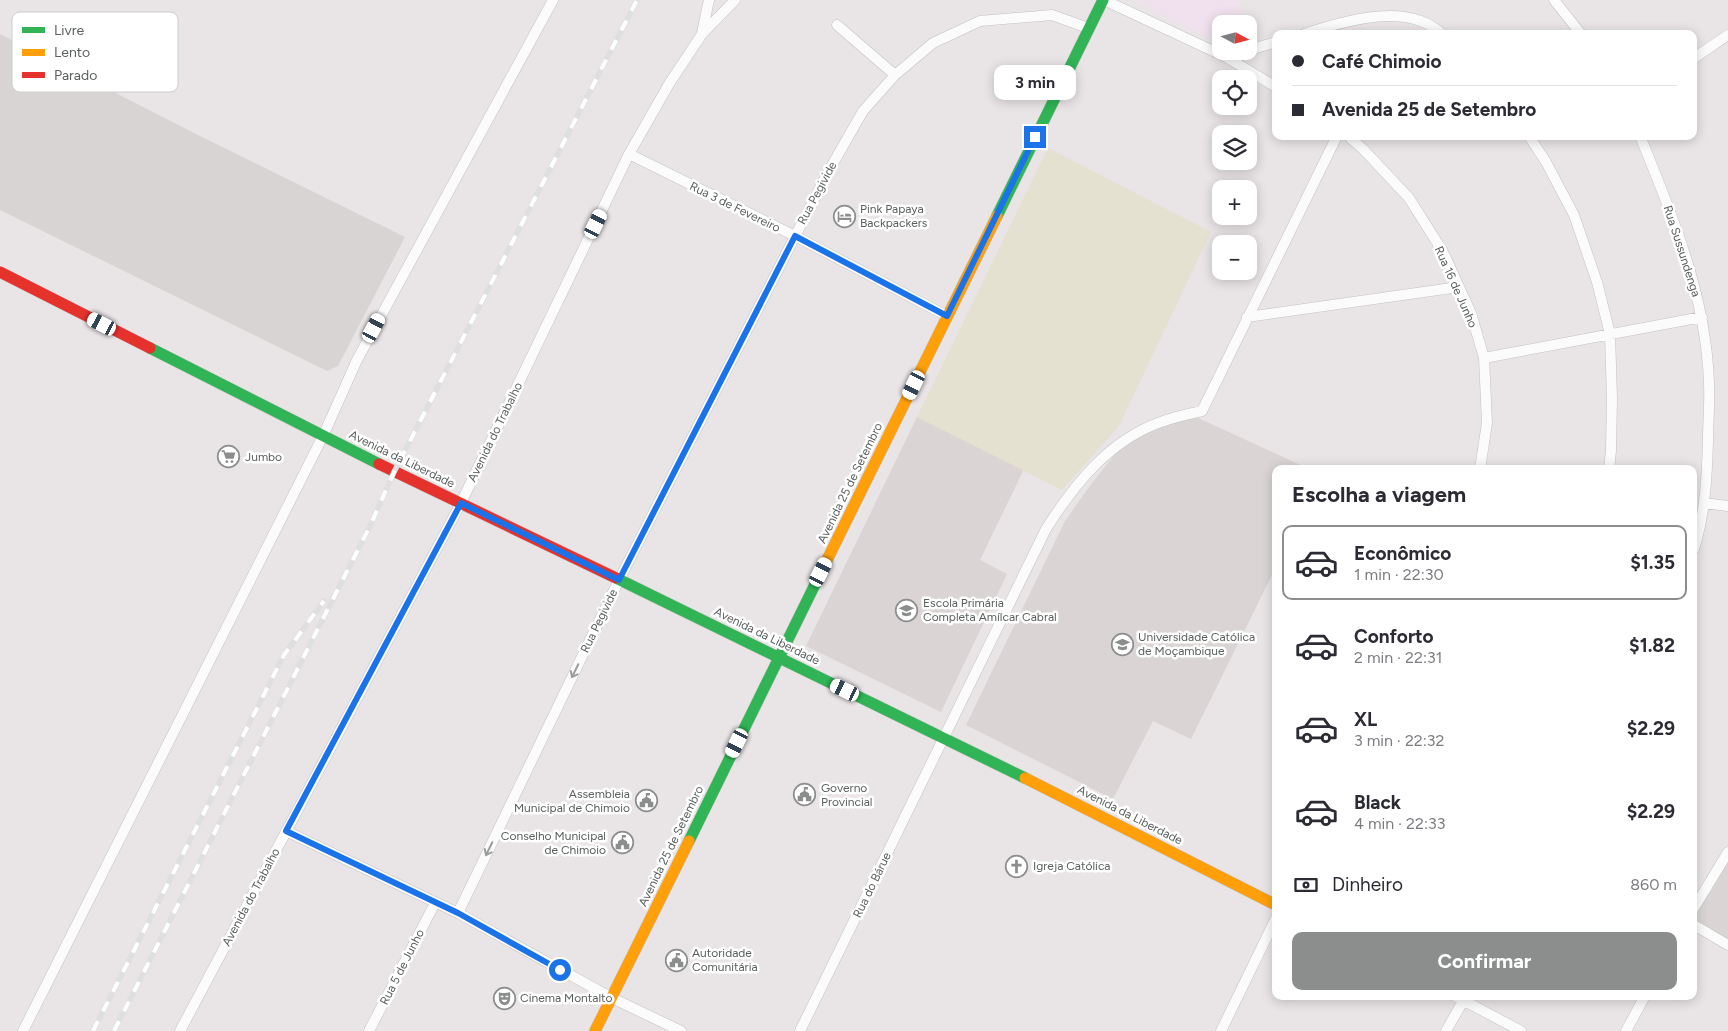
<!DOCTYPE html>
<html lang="pt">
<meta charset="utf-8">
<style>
:root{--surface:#fff;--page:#f2f2f3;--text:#2b2b33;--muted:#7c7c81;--line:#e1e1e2;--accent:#8c8e8d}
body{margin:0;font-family:Figtree,sans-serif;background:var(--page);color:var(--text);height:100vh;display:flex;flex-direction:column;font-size:19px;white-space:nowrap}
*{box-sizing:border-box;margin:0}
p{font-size:16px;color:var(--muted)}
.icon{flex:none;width:28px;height:28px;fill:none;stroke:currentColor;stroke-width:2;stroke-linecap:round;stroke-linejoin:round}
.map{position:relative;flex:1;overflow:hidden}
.side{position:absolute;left:1272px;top:465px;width:425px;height:535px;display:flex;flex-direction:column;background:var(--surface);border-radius:10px;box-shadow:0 2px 12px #0003}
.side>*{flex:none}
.guide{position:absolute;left:1272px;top:30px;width:425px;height:110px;border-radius:10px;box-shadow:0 2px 12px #0003;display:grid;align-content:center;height:110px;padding:0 20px;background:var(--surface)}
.needle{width:32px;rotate:97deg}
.buttons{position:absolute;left:1212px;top:15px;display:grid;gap:10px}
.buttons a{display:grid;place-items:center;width:45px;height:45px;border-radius:10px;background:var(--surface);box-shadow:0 2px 12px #0003;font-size:25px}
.end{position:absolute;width:22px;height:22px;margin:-11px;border:6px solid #1a73e8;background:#fff;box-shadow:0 0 0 2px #fff}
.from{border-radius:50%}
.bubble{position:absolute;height:35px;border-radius:10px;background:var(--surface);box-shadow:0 2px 12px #0003;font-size:16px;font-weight:700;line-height:35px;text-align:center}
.car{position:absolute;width:15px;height:30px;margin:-15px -8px;border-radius:6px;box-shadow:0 0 4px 1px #0007;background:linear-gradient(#fff 24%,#345 0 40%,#fff 0 76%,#345 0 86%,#fff 0)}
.guide b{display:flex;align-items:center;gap:18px;height:48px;font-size:19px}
.guide b+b{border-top:1px solid var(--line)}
.guide i{width:12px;height:12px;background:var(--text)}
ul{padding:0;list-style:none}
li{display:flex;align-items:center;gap:15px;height:75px;margin:0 10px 8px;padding:0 10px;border:2px solid transparent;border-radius:10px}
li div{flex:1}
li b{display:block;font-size:19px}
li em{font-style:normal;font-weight:700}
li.active{border-color:var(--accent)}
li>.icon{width:45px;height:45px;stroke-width:1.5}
h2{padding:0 20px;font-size:22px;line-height:60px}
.pay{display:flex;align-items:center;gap:12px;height:55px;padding:0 20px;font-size:19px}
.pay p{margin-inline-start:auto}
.primary-button{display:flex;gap:10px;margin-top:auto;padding:10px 20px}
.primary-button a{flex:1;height:58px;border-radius:10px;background:var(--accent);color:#fff;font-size:20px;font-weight:700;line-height:58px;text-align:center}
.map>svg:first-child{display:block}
</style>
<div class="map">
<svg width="1728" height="1031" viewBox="0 0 1728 1031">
<rect width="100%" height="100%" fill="#e9e4e5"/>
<path fill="#d9d4d4" d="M0,34l200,102 205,101 -67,129 -11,5 -327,-161z"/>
<path fill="#dad4d4" d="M1194,416l115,53h-33v98l-85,172 -38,-18 -40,78 -147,-74 99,-204 24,-34 33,-42 30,-16z
M917,417l107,52 -44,91 27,14 -66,138 -135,-66z
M1728,852v94l-34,-19v-14z"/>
<path fill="#f1e1ee" d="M1135,0h104l6,24h-24v18l-2,1z"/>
<path fill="#e4e1d1" d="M1048,148l163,84 -92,194 -57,64 -145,-73z"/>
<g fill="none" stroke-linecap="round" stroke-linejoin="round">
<defs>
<path id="street" d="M1104,0l122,57 50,30
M1554,0l27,34
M837,25l58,50
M702,33l7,-33
M1304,34c41,-13 103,-33 138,0
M1249,50l27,-8
M1226,57l20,-6
M1694,58l34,-23
M1348,136l15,13 46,49 34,54 28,61 13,45 3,65 -7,46
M1529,136l17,26 28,53 23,67 13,52 2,64 -1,53 -2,18
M1640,136c33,80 66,160 69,247 1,19 -1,38 -1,57 -1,37 -3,74 -14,109
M629,154l166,82 152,80
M1247,317l212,-30
M1484,358l218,-41
M1704,503l24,3
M286,831l172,82 154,85 69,33
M1694,908l34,-56
M458,913l161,-333 208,-406 36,-63 32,-36 38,-32 47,-22 72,-6 36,13
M1694,925l34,20
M1455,996l66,35
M23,1031l300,-595 34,-76 196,-360
M180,1031l281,-528 168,-349 40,-70 33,-50 33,-34
M369,1031l66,-128
M800,1031l246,-502c28,-44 63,-89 115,-107 13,-5 27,-8 41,-11l135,-275
M1221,1031l55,-113
M1446,1031l20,-35
M1626,1031l19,-35"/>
<path id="fast" d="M997,216l106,-216
M150,348l229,116
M616,578l409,200
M689,841l138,-281"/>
<path id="slow" d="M827,560l170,-344
M1025,778l251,127
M595,1031l94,-190"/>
<path id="jam" d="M0,272l150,76
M379,464l237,114"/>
</defs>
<use href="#street" stroke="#c4c2c3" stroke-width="11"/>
<use href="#fast" stroke="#c2c2c2" stroke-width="12"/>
<use href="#slow" stroke="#c2c2c2" stroke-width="12"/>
<use href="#jam" stroke="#c2c2c2" stroke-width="12"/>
<use href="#street" stroke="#fcfbfb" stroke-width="10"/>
<use href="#fast" stroke="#30b455" stroke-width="11"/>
<use href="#slow" stroke="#ff9f0a" stroke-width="11"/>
<use href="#jam" stroke="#e5322d" stroke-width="11"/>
<defs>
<path id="rail" d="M93,1031l191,-376 40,-54
M114,1031l257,-507 23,-52 243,-472"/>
</defs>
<use href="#rail" stroke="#e0dfdf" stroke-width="5.5"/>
<use href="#rail" stroke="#fff" stroke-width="4" stroke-dasharray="11" stroke-linecap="butt"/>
</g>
<defs><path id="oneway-shaft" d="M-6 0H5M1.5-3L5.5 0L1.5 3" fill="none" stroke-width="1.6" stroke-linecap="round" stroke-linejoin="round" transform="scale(1.25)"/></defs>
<g stroke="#9b9e9c">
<use href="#oneway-shaft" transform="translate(575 671) rotate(116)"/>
<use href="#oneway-shaft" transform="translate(489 849) rotate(116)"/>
</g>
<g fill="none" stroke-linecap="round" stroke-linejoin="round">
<path stroke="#1a73e8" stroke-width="6" d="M560,970l-102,-57 -172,-82 175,-328 158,77 176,-344 152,80 88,-179"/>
</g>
<defs>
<symbol id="hotel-ring" viewBox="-11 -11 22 22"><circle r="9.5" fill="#fff" stroke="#8c8e8d" stroke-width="1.5"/><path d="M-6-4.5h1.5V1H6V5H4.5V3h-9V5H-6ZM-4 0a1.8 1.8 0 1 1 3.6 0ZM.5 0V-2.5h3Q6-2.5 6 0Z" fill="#8c8e8d"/></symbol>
<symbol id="supermarket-ring" viewBox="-11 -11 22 22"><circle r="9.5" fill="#fff" stroke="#8c8e8d" stroke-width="1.5"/><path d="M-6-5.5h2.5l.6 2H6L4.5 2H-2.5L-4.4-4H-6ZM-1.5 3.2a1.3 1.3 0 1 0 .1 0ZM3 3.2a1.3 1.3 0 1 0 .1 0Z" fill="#8c8e8d"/></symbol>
<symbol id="school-ring" viewBox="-11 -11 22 22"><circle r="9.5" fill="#fff" stroke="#8c8e8d" stroke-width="1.5"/><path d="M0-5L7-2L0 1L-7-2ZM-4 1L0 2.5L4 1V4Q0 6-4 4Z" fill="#8c8e8d"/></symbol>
<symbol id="university-ring" viewBox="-11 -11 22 22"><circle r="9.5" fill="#fff" stroke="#8c8e8d" stroke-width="1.5"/><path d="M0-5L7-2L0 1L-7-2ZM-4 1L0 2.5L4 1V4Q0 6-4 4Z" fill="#8c8e8d"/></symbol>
<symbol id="civic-ring" viewBox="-11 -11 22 22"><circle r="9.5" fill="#fff" stroke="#8c8e8d" stroke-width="1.5"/><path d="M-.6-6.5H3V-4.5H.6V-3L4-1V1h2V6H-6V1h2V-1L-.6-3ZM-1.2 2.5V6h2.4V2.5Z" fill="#8c8e8d"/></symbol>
<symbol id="church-ring" viewBox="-11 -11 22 22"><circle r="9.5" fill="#fff" stroke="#8c8e8d" stroke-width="1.5"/><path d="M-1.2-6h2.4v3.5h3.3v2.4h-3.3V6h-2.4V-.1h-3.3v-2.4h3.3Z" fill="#8c8e8d"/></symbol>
<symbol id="theatre-ring" viewBox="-11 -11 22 22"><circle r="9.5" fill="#fff" stroke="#8c8e8d" stroke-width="1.5"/><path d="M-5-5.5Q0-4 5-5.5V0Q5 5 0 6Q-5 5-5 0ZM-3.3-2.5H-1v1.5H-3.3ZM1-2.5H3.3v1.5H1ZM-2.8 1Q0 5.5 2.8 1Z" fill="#8c8e8d"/></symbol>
</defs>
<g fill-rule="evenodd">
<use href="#hotel-ring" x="832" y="204" width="25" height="25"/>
<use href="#supermarket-ring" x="216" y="444" width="25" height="25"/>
<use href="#school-ring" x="894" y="598" width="25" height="25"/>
<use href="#university-ring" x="1110" y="632" width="25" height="25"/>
<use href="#civic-ring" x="792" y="782" width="25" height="25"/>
<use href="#civic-ring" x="634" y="788" width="25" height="25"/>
<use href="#civic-ring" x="610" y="830" width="25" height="25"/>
<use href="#church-ring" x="1004" y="854" width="25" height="25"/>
<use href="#civic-ring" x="664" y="948" width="25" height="25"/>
<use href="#theatre-ring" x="492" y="986" width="25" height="25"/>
</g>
<g text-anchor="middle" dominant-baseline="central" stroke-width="5" stroke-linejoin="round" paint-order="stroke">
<g font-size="12" fill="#5a605d" stroke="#fff">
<text transform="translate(817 193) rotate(-62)">Rua Pegivide</text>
<text transform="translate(735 207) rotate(26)">Rua 3 de Fevereiro</text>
<text transform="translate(1682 251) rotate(72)">Rua Sussundenga</text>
<text transform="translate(1456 287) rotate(66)">Rua 16 de Junho</text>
<text transform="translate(495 432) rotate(-64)">Avenida do Trabalho</text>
<text transform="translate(402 459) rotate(26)">Avenida da Liberdade</text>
<text transform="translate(850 483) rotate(-64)">Avenida 25 de Setembro</text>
<text transform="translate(599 621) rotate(-64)">Rua Pegivide</text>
<text transform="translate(767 636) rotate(26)">Avenida da Liberdade</text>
<text transform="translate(1130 815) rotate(27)">Avenida da Liberdade</text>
<text transform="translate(671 846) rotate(-64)">Avenida 25 de Setembro</text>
<text transform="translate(872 885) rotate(-64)">Rua do Bárue</text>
<text transform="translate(251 897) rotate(-62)">Avenida do Trabalho</text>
<text transform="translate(402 967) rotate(-63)">Rua 5 de Junho</text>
</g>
<g font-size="12" fill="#5a605d" stroke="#fff" text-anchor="start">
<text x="860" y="209">Pink Papaya<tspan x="860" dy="14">Backpackers</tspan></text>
<text x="245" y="457">Jumbo</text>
<text x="923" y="603">Escola Primária<tspan x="923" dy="14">Completa Amílcar Cabral</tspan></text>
<text x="1138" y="637">Universidade Católica<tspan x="1138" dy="14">de Moçambique</tspan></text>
<text x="821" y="788">Governo<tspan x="821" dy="14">Provincial</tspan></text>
<text x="630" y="794" text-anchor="end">Assembleia<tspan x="630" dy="14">Municipal de Chimoio</tspan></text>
<text x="606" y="836" text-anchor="end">Conselho Municipal<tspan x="606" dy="14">de Chimoio</tspan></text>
<text x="1033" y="866">Igreja Católica</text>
<text x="692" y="953">Autoridade<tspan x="692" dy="14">Comunitária</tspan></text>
<text x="520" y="998">Cinema Montalto</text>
</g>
</g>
<rect x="12" y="12" width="166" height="80" rx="8" fill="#fff" stroke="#cecfce" stroke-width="1"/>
<rect x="22" y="27" width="23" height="6" fill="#30b455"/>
<rect x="22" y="49" width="23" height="7" fill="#ff9f0a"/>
<rect x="22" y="72" width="23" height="6" fill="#e5322d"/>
<g font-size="14" fill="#5a605d">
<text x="54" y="35">Livre</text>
<text x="54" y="57">Lento</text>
<text x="54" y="80">Parado</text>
</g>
</svg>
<div class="buttons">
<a><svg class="needle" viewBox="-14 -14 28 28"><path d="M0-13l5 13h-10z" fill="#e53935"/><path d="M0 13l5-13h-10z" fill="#7c7c81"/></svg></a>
<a><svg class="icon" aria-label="locate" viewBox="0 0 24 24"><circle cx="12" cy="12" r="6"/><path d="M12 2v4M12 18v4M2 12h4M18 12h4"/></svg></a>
<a><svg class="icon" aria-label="layers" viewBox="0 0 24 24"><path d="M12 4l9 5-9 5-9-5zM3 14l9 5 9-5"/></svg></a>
<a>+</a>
<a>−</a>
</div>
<i class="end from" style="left:560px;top:970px"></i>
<i class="end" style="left:1035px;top:137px"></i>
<div class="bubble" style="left:994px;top:65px;width:82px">3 min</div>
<i class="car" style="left:596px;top:224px;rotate:26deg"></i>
<i class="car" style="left:102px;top:324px;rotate:297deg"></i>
<i class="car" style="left:374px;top:328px;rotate:28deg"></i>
<i class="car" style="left:914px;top:385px;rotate:206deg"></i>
<i class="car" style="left:821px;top:572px;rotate:27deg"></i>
<i class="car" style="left:845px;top:690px;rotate:296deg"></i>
<i class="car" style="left:737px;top:743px;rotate:206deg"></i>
<div class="guide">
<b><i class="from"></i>Café Chimoio</b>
<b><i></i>Avenida 25 de Setembro</b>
</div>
<section class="side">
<h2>Escolha a viagem</h2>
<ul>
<li class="active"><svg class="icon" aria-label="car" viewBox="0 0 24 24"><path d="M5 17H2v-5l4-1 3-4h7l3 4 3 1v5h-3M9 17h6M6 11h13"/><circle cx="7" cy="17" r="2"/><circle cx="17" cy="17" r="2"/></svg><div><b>Econômico</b><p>1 min · 22:30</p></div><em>$1.35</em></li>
<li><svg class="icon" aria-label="car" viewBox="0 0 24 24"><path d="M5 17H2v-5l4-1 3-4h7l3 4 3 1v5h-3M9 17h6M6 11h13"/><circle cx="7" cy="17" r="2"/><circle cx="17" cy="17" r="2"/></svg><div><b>Conforto</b><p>2 min · 22:31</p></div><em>$1.82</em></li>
<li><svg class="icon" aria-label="car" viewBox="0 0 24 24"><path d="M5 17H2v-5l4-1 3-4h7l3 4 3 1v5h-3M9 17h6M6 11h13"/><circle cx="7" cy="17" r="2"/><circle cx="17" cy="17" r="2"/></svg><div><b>XL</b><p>3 min · 22:32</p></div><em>$2.29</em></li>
<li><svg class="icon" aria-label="car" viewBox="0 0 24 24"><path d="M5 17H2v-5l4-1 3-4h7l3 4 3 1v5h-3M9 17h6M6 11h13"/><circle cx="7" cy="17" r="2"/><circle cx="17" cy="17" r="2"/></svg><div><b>Black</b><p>4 min · 22:33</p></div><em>$2.29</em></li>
</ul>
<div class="pay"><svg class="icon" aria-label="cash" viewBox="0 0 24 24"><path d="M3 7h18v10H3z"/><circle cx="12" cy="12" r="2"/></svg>Dinheiro<p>860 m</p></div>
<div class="primary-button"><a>Confirmar</a></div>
</section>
</div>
